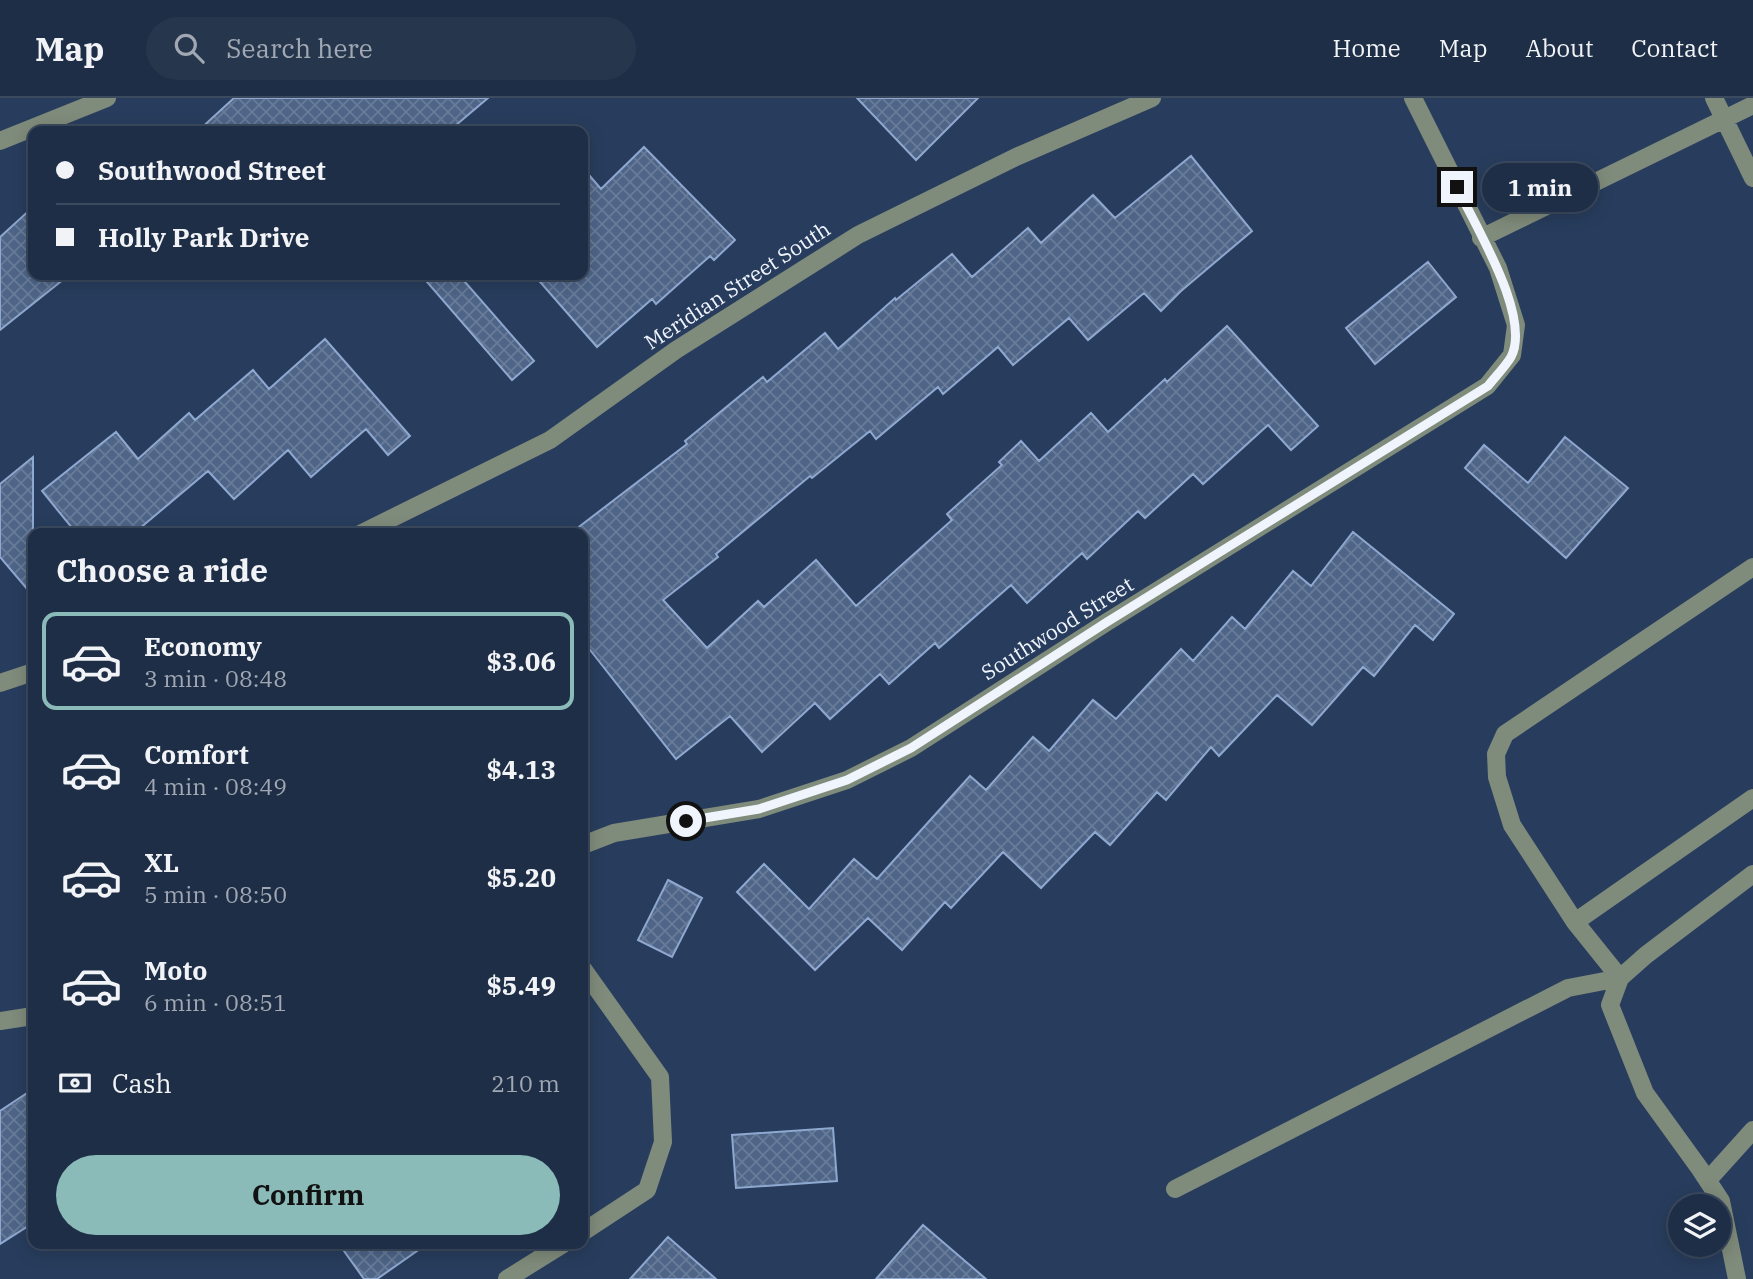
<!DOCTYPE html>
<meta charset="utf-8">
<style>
:root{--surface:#1e2e46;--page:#26364d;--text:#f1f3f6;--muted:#a1a8b3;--line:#3c4a5f;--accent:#8bbbb9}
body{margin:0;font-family:"IBM Plex Serif",serif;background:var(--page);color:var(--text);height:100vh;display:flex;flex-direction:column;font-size:26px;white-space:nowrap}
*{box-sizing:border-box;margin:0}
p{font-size:23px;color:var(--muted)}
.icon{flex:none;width:38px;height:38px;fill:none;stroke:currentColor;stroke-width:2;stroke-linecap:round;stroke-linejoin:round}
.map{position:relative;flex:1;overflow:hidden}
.drawer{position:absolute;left:28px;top:430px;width:560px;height:721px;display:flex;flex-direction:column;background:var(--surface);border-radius:14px;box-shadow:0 4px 18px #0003,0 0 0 2px var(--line)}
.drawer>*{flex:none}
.banner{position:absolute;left:28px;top:28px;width:560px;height:154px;border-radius:14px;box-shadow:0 4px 18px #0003,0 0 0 2px var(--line);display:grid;align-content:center;height:154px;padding:0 28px;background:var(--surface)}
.tools{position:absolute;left:1668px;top:1096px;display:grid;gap:14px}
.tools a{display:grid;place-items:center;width:63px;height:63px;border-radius:50%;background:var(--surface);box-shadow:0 4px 18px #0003,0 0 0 2px var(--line);font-size:35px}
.end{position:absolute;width:32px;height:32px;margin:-16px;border:9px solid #f0f5fd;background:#111;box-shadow:0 0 0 4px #111}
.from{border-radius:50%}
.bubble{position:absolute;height:49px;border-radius:24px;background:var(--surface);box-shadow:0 4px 18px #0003,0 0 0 2px var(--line);font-size:23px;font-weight:800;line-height:49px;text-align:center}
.banner b{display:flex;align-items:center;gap:24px;height:66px;font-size:26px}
.banner b+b{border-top:2px solid var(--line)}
.banner i{width:18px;height:18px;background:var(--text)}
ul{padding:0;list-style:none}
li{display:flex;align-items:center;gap:21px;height:98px;margin:0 14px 10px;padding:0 14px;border:4px solid transparent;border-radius:14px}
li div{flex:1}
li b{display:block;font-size:26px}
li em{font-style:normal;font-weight:800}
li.on{border-color:var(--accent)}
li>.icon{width:63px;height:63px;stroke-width:1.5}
h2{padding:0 28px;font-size:32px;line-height:84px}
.pay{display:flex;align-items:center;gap:18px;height:77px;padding:0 28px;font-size:26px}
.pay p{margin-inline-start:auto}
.action{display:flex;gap:14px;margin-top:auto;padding:14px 28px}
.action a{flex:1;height:80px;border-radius:42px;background:var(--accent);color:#111;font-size:28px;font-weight:800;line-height:80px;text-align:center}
header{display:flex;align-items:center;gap:42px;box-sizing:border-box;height:98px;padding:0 35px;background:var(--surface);border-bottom:2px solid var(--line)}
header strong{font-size:33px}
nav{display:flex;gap:38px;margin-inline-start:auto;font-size:24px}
.search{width:490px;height:63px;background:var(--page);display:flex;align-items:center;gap:18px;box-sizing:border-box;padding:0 24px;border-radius:38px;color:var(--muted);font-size:26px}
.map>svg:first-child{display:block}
</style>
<header>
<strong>Map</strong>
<div class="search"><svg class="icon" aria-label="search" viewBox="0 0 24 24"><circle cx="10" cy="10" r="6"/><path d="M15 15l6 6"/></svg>Search here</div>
<nav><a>Home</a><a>Map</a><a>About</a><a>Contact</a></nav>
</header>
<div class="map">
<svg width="1753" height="1181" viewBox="0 0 1753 1181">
<defs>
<pattern id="building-cross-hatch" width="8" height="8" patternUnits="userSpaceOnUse" patternTransform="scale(1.75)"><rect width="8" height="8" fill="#4e6588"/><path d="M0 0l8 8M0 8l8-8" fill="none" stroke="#687c9a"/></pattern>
</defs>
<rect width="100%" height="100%" fill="#283d5d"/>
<path fill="url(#building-cross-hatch)" stroke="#8fa8cf" stroke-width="2" d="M234,0h254l-39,33h-251z
M857,0h121l-62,62z
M644,49l91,93 -21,20 -4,-4 -54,48 -4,-5 -55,48 -63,-72h49v-107l18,21z
M1191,58l61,75 -71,60 -20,20 -17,-18 -56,47 -19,-22 -56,47 -15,-18 -55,47 -5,-7 -62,52 -6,-8 -58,47 -2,-2 -94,78 2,3 -55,43 44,48 51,-47 6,6 52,-47 40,46 96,-86 -5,-6 55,-49 -3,-3 22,-21 18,20 52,-48 17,19 57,-53 2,3 60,-56 91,100 -27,24 -23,-25 -65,59 -10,-10 -48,44 -7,-7 -51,48 -5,-6 -55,50 -16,-18 -72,63 -4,-5 -46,41 -9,-10 -50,45 -15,-16 -53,49 -32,-36 -54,43 -93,-118v-107l-12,-1 116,-89 -2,-3 78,-64 4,5 58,-49 13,16 57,-51 1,2 56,-46 20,23 56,-49 13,15 52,-48 22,23z
M33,109v68h36l-69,55v-93z
M1428,164l28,35 -81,67 -29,-36z
M421,177h38l75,86 -22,19z
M325,241l85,97 -22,19 -22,-26 -55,48 -23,-27 -54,49 -26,-28 -75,63h-56l-35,-43 74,-59 22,27 51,-46 6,7 58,-50 16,19z
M1565,339l63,51 -62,70 -101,-90 19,-23 44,38z
M33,359v139l-33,-39v-73z
M1353,434l101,82 -21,26 -18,-15 -41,51 -11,-9 -51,58 -35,-30 -58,61 -8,-9 -45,53 -9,-8 -47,53 -15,-13 -54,56 -38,-36 -52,56 -6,-6 -43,48 -34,-32 -53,52 -78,-78 27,-28 45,45 45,-50 23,20 93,-103 16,14 47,-53 16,14 44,-51 23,19 65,-70 12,12 39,-44 13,12 48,-58 18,15z
M668,782l34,18 -30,59 -34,-17z
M33,991v134l-33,21v-133z
M833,1030l4,53 -101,7 -4,-53z
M923,1127l63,54h-110z
M668,1139l48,42h-86z
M339,1146h88l-50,35h-13z"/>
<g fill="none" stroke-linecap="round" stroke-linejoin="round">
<path stroke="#7f8b7b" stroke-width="18" d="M1714,0l39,80
M0,43l107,-43
M1481,140l272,-133
M360,436l190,-94 126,-90 182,-115 158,-78 136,-59
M0,585l33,-11
M583,747l31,-12 145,-24 88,-29 64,-32 196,-126 380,-236 25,-31 4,-30 -18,-57 -85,-170
M1575,824l-63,-97 -15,-48 -1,-23 9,-20 248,-167
M583,871l77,108 3,65 -16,48 -64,42
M0,923l33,-5
M1708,1082l45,-50
M1175,1091l393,-201 52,-10 -45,-56 178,-124
M507,1181l56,-35
M1737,1181l-16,-78 -21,-32 -55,-76 -35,-88 10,-27 26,-23 107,-81"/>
</g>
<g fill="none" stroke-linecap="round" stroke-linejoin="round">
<path stroke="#f0f5fd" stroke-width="9" d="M686,723l73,-12 88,-29 64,-32 196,-126 381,-236c7,-9 17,-19 23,-29 21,-40 -36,-131 -54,-170"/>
</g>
<g text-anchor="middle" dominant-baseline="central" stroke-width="6" stroke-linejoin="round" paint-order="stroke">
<g font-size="21" fill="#f0f5fd" stroke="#283d5d">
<text transform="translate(737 187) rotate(-33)">Meridian Street South</text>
<text transform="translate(1057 530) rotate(-32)">Southwood Street</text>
</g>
</g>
</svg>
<div class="tools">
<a><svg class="icon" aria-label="layers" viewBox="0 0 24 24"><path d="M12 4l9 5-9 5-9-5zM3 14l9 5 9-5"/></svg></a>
</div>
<i class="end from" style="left:686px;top:723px"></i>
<i class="end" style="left:1457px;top:89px"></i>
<div class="bubble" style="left:1482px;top:65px;width:116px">1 min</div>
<div class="banner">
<b><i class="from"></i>Southwood Street</b>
<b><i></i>Holly Park Drive</b>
</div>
<section class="drawer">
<h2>Choose a ride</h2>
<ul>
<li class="on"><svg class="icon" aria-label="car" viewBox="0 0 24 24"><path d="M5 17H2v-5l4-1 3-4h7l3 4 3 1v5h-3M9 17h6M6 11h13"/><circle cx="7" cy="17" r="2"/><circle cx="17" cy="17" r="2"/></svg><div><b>Economy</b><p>3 min · 08:48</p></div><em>$3.06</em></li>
<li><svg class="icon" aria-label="car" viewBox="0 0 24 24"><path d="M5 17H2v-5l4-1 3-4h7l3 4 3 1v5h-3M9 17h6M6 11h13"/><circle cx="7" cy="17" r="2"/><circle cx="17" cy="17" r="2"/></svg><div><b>Comfort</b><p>4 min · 08:49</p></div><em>$4.13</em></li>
<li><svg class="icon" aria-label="car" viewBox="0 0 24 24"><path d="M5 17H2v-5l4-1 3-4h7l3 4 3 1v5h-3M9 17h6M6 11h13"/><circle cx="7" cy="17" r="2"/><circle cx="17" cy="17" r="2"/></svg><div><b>XL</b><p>5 min · 08:50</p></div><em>$5.20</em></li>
<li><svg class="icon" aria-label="car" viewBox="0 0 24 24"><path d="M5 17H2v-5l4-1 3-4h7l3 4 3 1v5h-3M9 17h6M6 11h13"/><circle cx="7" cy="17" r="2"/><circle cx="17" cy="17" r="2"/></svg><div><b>Moto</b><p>6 min · 08:51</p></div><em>$5.49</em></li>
</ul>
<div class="pay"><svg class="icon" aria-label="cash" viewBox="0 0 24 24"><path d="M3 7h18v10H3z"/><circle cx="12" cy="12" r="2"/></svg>Cash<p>210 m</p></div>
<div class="action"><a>Confirm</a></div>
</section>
</div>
